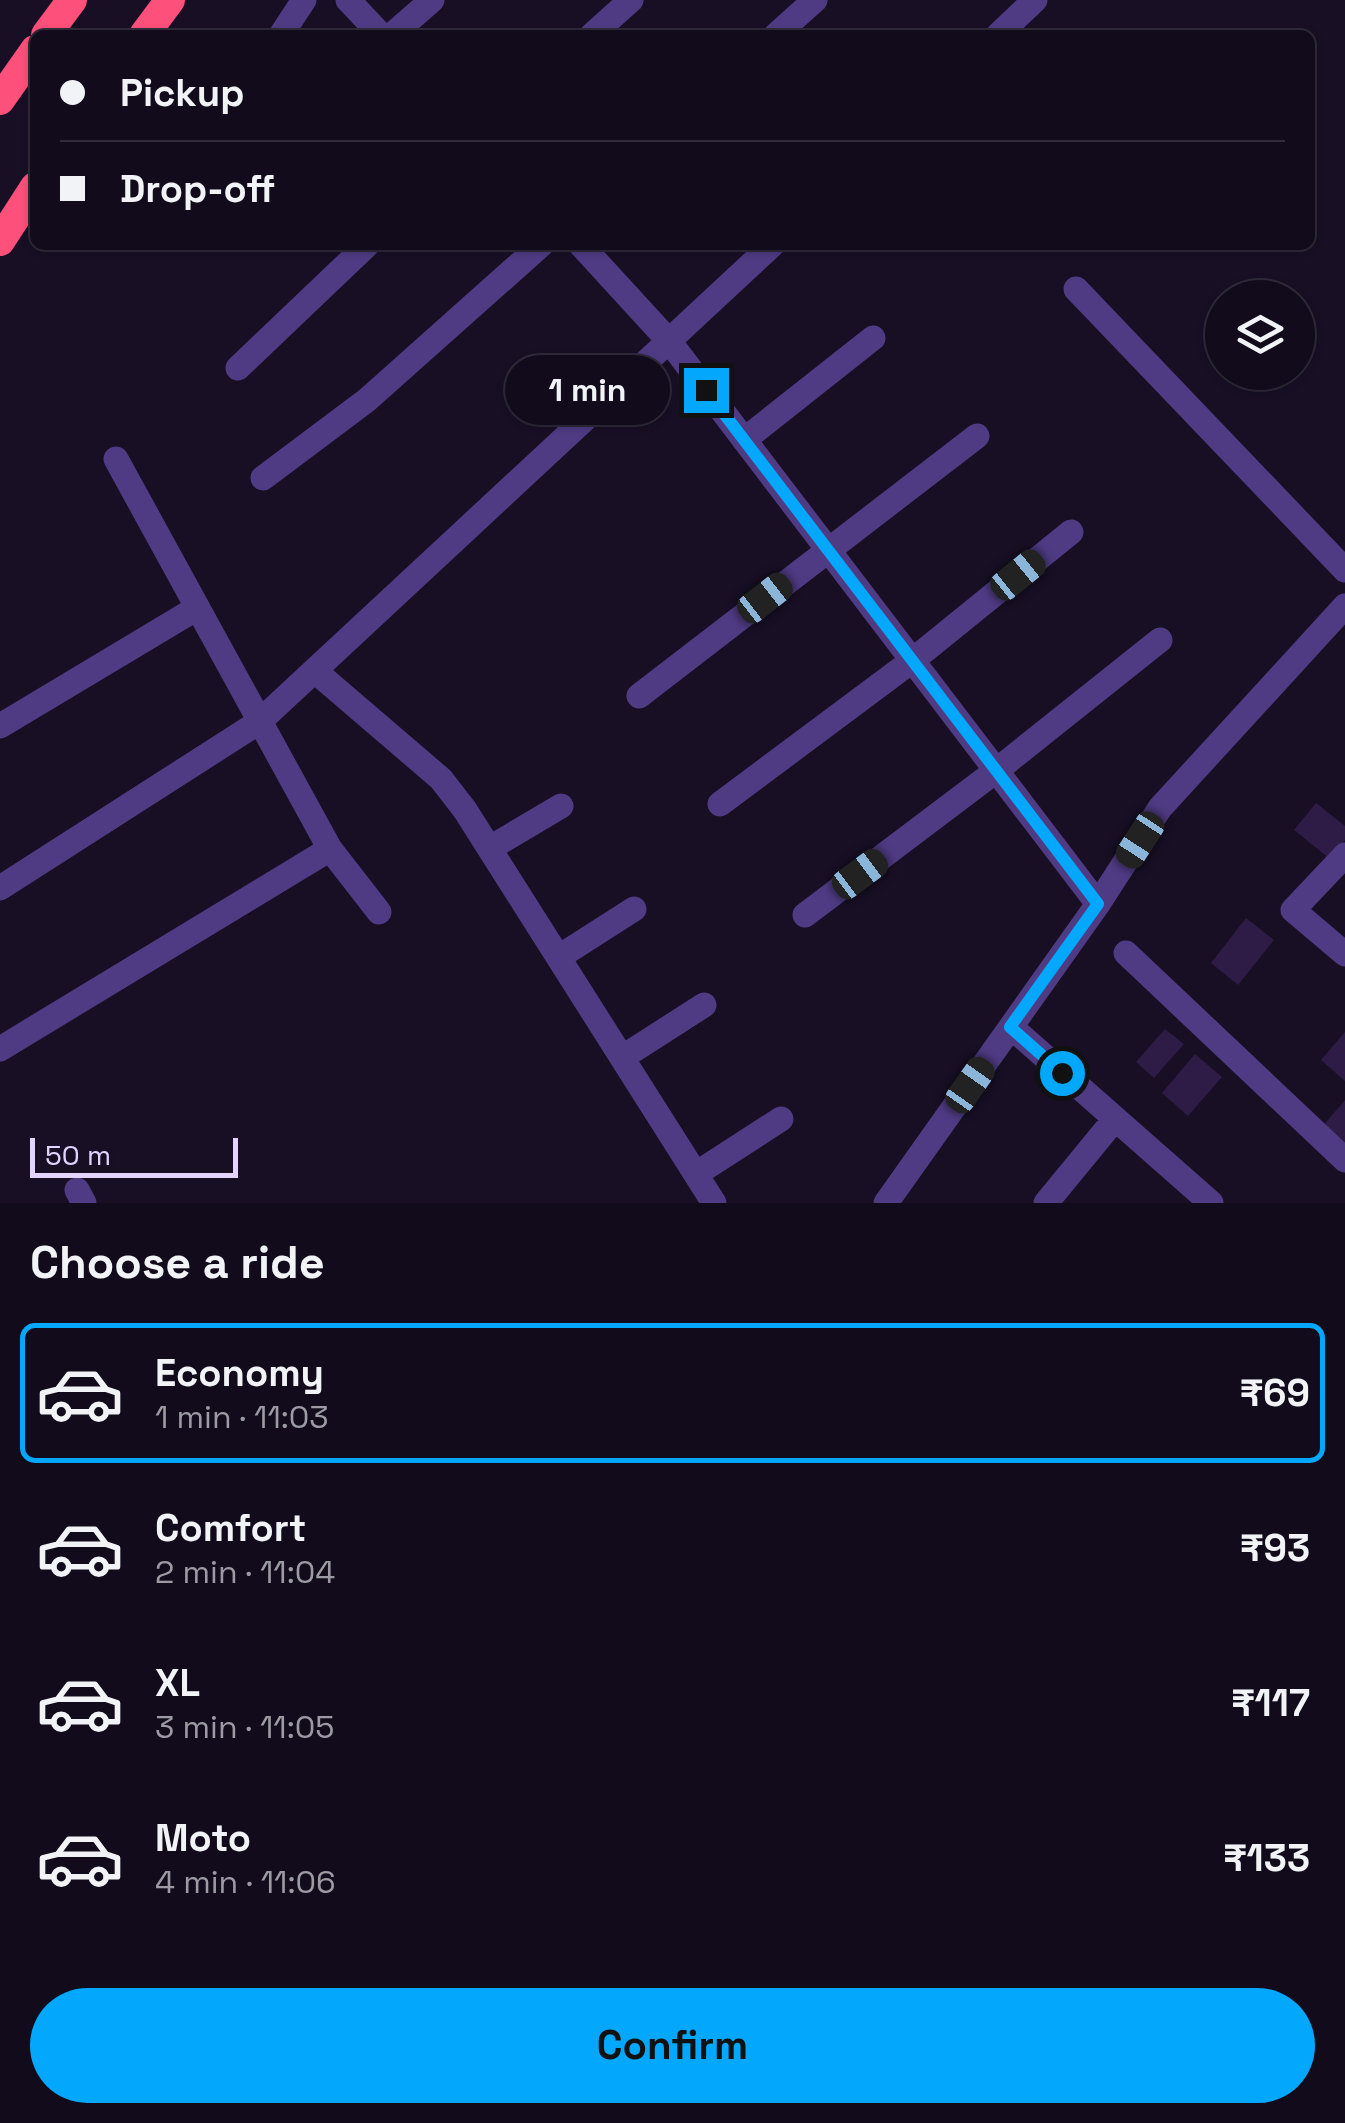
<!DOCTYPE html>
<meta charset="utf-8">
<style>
:root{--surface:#120b1c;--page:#1f1929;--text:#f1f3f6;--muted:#9c9ba3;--line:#312b3b;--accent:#03a8fc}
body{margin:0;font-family:"Space Grotesk",sans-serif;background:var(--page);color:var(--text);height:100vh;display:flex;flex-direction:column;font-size:38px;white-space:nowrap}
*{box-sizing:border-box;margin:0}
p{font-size:32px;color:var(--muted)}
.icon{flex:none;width:55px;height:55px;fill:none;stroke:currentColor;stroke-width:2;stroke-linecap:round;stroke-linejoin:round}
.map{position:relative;height:1203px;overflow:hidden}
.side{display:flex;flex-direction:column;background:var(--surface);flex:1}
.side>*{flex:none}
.guide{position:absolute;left:30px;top:30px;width:1285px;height:220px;border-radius:15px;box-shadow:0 2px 8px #0004,0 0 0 2px var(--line);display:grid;align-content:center;height:220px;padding:0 30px;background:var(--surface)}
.controls{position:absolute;left:1205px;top:280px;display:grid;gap:20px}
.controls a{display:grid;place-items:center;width:110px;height:110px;border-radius:50%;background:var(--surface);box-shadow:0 2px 8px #0004,0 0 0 2px var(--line);font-size:50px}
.scale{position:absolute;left:30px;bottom:25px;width:208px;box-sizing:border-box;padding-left:10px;border:5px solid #e3d4ff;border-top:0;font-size:28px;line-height:35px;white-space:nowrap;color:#e3d4ff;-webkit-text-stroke:8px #180f25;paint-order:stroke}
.end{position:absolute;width:45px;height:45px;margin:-22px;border:12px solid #03a8fc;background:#111;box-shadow:0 0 0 5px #111}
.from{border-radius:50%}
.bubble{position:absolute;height:70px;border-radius:35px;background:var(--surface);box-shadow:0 2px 8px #0004,0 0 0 2px var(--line);font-size:32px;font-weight:700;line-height:70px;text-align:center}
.car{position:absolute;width:30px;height:60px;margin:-30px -15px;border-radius:12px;box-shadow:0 0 8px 2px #0007;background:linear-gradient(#222 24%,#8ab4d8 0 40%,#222 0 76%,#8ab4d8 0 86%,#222 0)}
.guide b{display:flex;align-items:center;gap:35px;height:95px;font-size:38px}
.guide b+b{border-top:2px solid var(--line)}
.guide i{width:25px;height:25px;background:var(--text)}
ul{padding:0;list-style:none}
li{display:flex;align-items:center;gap:30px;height:140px;margin:0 20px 15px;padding:0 10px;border:5px solid transparent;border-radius:15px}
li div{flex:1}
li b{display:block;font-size:38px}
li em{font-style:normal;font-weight:700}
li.selected{border-color:var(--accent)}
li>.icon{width:90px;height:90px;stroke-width:1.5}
h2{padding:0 30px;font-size:45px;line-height:120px}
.cta{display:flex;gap:20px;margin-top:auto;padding:20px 30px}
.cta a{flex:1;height:115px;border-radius:60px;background:var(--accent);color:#111;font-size:40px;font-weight:700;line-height:115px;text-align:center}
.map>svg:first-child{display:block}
</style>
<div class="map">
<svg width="1345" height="1203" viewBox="0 0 1345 1203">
<rect width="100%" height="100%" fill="#180f25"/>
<path fill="#2e1b46" d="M1316,803l29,23v14l-15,19 -36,-29z
M1246,918l28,22 -36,45 -27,-22z
M1165,1029l19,15 -30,34 -18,-16z
M1345,1032v49l-24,-21z
M1195,1054l27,23 -34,39 -26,-23z
M1345,1100v47l-23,-20z"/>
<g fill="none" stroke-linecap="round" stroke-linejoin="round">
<path stroke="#4f3b84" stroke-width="25" d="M348,0l33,35
M281,35l23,-35
M392,35l40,-35
M592,35l39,-35
M776,35l39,-35
M998,35l37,-35
M581,245l88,96 429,563
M1076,289l269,281
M238,368l129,-123
M744,440l129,-102
M116,459l214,390 49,63
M263,478l104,-78 174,-155
M315,671l126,108 24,31 249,393
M639,696l338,-260
M0,726l197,-118
M720,804l193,-144 158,-128
M490,848l71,-42
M1345,855l-52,55 52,44
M0,888l259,-166 513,-477
M805,915l192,-145 163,-130
M1126,953l219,207
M559,957l75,-48
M1011,1027l200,176
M0,1049l330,-200
M623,1057l81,-52
M696,1174l85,-55
M77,1190l7,13
M886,1203l212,-299 62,-96 185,-202
M1046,1203l69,-84"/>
<path stroke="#fd507a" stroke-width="30" d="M46,35l26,-35
M144,35l26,-35
M0,100l35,-50
M0,241l35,-54"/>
</g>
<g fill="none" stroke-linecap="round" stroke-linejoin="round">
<path stroke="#03a8fc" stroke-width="12" d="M706,390l392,514 -88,123 52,46"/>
</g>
</svg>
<div class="controls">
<a><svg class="icon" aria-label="layers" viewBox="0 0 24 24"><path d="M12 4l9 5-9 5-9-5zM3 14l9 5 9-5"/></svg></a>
</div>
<div class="scale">50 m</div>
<i class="end from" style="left:1062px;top:1073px"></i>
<i class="end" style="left:706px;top:390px"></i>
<div class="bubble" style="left:505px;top:355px;width:165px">1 min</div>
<i class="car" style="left:1018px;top:575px;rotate:51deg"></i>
<i class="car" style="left:765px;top:598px;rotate:52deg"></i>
<i class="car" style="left:1140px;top:840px;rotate:213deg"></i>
<i class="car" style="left:860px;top:874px;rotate:53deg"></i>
<i class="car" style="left:970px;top:1085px;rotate:35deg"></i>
<div class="guide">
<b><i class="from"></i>Pickup</b>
<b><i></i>Drop-off</b>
</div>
</div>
<section class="side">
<h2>Choose a ride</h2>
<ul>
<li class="selected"><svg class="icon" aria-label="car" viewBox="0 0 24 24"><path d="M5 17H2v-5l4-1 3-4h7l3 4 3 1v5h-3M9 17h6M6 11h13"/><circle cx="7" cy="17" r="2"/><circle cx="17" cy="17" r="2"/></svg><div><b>Economy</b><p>1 min · 11:03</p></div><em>₹69</em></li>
<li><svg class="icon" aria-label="car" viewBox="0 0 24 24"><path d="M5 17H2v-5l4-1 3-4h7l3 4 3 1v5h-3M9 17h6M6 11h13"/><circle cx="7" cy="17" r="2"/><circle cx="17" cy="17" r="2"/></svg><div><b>Comfort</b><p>2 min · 11:04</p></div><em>₹93</em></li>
<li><svg class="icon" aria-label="car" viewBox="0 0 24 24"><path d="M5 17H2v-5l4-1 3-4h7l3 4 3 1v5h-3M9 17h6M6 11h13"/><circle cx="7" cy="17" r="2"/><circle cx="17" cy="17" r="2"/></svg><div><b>XL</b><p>3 min · 11:05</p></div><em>₹117</em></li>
<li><svg class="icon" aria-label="car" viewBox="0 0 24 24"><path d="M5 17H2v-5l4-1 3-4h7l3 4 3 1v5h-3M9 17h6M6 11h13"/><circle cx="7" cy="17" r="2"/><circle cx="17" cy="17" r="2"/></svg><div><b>Moto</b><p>4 min · 11:06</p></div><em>₹133</em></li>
</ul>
<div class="cta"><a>Confirm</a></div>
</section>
